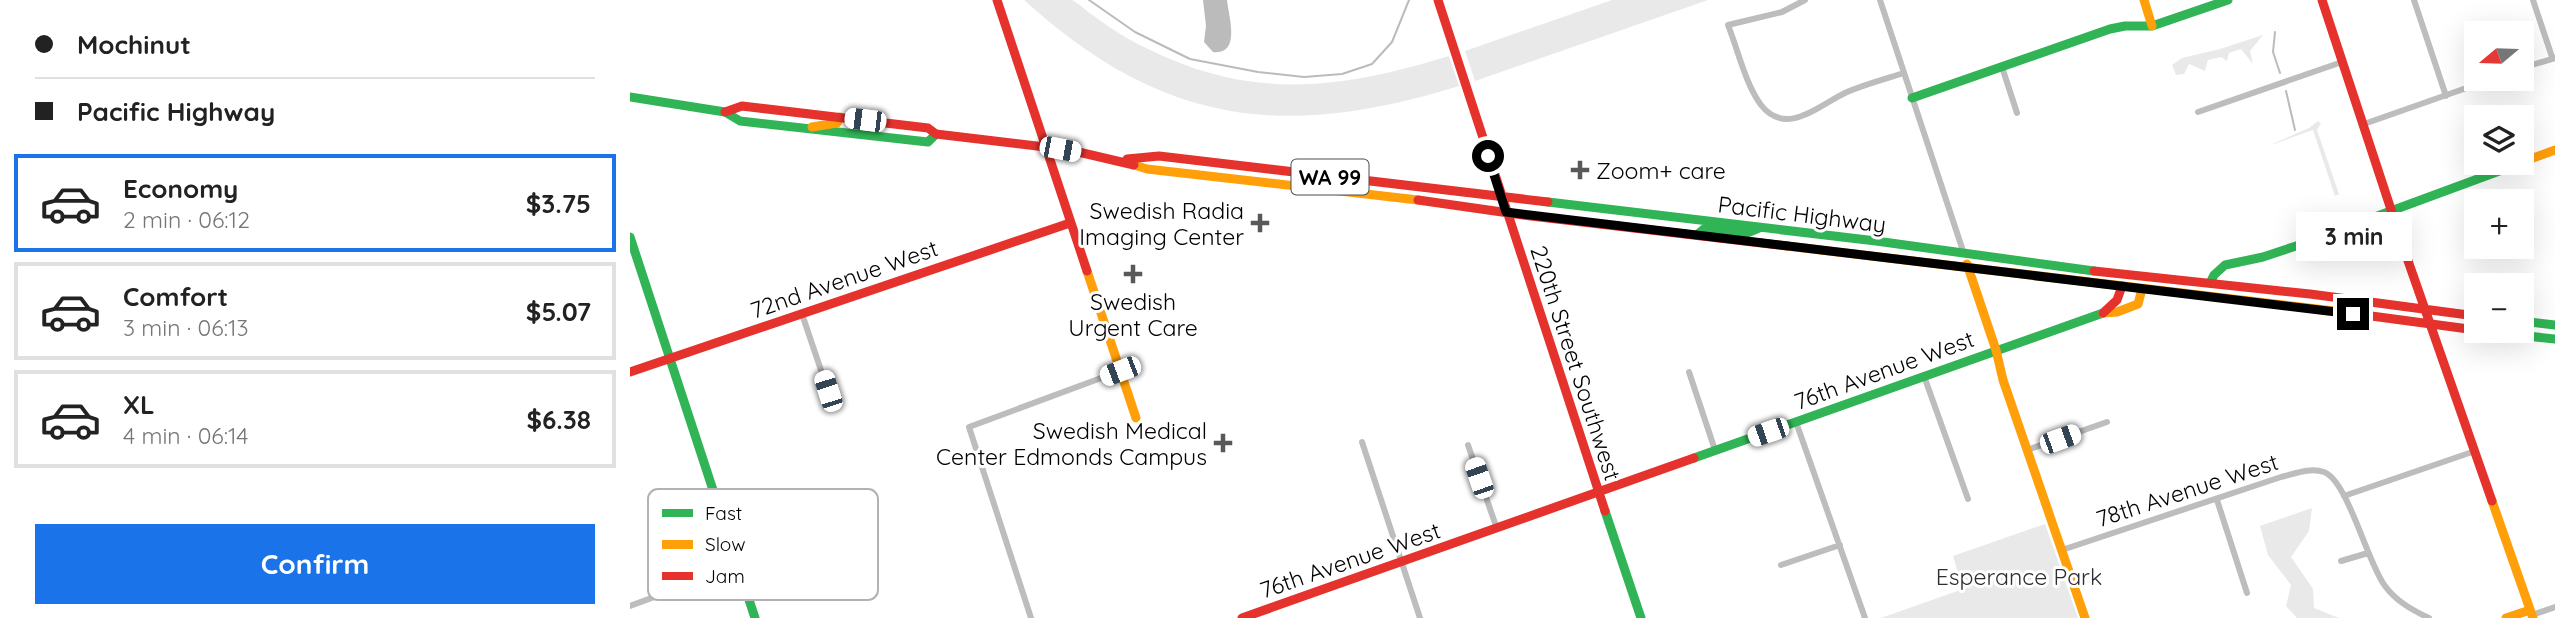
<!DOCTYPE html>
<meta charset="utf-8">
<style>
:root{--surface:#fff;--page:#f6f6f6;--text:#222;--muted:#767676;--line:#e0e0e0;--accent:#1a73e8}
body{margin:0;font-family:Quicksand,sans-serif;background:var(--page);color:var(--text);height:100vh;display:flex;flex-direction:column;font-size:26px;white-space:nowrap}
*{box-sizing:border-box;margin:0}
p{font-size:23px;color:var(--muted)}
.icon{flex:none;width:38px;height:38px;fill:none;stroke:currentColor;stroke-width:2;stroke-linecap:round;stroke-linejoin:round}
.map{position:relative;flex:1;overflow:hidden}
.side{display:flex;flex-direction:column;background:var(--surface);width:630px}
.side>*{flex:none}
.guide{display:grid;align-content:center;height:154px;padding:0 35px;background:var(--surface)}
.needle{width:46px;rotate:251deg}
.buttons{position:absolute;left:1834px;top:21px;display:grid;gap:14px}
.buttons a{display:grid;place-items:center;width:70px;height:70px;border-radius:0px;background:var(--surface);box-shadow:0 7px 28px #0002;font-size:35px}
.end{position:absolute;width:32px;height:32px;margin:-16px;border:9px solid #000;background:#fff;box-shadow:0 0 0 4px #fff}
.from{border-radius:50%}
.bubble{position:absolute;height:49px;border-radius:0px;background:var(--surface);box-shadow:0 7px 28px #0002;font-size:23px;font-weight:800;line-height:49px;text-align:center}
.car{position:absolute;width:21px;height:42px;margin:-21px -10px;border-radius:9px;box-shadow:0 0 5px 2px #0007;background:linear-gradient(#fff 24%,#345 0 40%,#fff 0 76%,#345 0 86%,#fff 0)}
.guide b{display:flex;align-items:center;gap:24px;height:66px;font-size:26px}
.guide b+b{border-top:2px solid var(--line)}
.guide i{width:18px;height:18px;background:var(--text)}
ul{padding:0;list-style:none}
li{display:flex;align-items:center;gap:21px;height:98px;margin:0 14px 10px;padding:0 21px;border:4px solid var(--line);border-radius:0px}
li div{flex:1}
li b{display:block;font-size:26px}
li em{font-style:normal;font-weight:800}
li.selected{border-color:var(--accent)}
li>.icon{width:63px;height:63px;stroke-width:1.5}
.primary-button{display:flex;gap:14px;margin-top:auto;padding:14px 35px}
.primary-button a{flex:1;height:80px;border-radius:0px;background:var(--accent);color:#fff;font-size:28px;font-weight:800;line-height:80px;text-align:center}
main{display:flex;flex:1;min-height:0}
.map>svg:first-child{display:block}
</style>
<main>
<section class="side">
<div class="guide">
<b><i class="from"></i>Mochinut</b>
<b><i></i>Pacific Highway</b>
</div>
<ul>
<li class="selected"><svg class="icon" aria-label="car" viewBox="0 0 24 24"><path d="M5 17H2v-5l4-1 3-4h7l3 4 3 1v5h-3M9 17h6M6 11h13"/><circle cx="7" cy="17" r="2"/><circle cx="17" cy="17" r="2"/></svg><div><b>Economy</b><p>2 min · 06:12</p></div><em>$3.75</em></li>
<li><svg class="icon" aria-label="car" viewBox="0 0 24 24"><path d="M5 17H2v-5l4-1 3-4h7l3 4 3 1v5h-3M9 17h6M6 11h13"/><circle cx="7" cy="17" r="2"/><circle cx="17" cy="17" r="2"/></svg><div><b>Comfort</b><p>3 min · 06:13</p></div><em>$5.07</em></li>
<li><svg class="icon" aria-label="car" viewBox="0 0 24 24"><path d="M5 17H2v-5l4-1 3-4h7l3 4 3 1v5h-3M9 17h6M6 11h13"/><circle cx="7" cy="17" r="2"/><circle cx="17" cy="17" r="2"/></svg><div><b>XL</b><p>4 min · 06:14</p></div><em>$6.38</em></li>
</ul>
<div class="primary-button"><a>Confirm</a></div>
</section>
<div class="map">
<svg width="1925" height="618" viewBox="0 0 1925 618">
<rect width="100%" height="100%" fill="#fff"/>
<path fill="#e9e9e9" d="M394,0c12,0 39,0 48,0 7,3 15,12 22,16 17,13 35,24 54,33 105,52 194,40 301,7l10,30c-175,54 -296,40 -435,-86z
M982,0h96l-233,81 -10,-30z
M1633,35l-13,16 3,13 -12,-15 -12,4 -2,8 -6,-4 -13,3 -3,11 -16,-7 -5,10 -8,1 -4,-10 10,-7 38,-9z
M1688,121l3,2 -4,7 22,64 -4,2 -22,-66 -45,16 41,-18z
M1682,508l-3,23 -18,26 22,32 1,19 25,10h-42l-11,-12 5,-21 -23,-30 -8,-29z
M1415,524l33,94h-197l82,-29 -10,-33z"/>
<path fill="#bbb" d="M573,0h24c2,18 14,55 -14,52l-9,-10 2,-16z"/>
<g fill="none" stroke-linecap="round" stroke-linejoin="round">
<path stroke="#bbb" stroke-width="2" d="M459,0l46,32 55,27 68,13 46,5 38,-3 30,-10 20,-22 17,-42
M1645,32l-2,20 7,21
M1656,91l9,39"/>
<path stroke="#bdbdbd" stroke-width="6" d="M1175,0l-23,12 -54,13c10,25 17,58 33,80 26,33 59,-1 86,-13 19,-8 38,-13 57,-19
M1250,0l84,254
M1784,0l32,96
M1903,0l19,57
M1372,67l15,46
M1892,68l33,-10
M1568,112l144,-50
M1734,124l128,-45
M172,314l26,77 -1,13
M1059,372l26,78
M1294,376l44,123
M1166,422l69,196
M732,442l58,176
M838,445l29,84
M1397,450l80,-28
M1714,496l131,-45
M1587,500l30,93
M1432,550l219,-73c13,-3 29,-10 43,-5 24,9 43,90 61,114 11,15 27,24 44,32
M1711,561l27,-8
M1151,565l59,-20
M0,606l108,-40
M1902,615l23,-8
M401,618l-62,-191 151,-56"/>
<path stroke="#30b455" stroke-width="9" d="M0,97l95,15 15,9 188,21 8,-8
M1282,98l198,-69 15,-3h27l76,-26
M918,202l328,39 218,30
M1068,234l6,-5 43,4 12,-5
M0,237l125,381
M1580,283l4,-8 11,-10 38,-8 33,-11 225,-83
M1892,321l33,4
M1849,331l76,8
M1064,458l409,-145
M975,511l36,107"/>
<path stroke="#ff9f0a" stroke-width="9" d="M1514,0l8,26
M182,127l25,-4 3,-6
M1892,162l33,-12
M504,165l13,4 271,31
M1157,246l547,65
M1337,264l29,86 7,30 82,238
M457,271l49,147
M1473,313l14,-1 21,-8 4,-15
M1862,501l41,117
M1876,618l24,-8"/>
<path stroke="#e5322d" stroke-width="9" d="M367,0l90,271
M808,0l167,511
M1692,0l84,255 86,246
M95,112l17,-6 186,22 8,6 134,16 64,15
M497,159l32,-3 389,46
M788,200l105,15 264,31
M1464,271l216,23 166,22
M1704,311l142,19
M1473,313l14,-13 5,-14
M0,372l440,-149
M612,618l452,-160"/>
</g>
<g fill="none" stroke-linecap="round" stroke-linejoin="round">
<path stroke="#000" stroke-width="9" d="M858,156l18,56 847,102"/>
</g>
<g fill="#595959" stroke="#fff" stroke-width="2.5">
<path d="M946.5 159.5h7v7h7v7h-7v7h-7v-7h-7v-7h7z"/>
<path d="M626.5 212.5h7v7h7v7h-7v7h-7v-7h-7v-7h7z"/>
<path d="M499.5 263.5h7v7h7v7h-7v7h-7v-7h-7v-7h7z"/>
<path d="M589.5 432.5h7v7h7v7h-7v7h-7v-7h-7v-7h7z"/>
</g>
<g text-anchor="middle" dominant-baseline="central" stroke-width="6" stroke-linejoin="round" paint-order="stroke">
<rect fill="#fff" stroke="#4c4c4c" stroke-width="2" x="661.5" y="159.5" width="77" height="35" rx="5"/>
<g font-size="21" font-weight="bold" fill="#000">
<text x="700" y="177">WA 99</text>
</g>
<g font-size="23" fill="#000" stroke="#fff" text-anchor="end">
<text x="966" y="170" text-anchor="start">Zoom+ care</text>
<text x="614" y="210">Swedish Radia<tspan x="614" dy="26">Imaging Center</tspan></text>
<text x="503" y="301" text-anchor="middle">Swedish<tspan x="503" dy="26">Urgent Care</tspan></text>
<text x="577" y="430">Swedish Medical<tspan x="577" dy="26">Center Edmonds Campus</tspan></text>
</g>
<g font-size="23" fill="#000" stroke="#fff">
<text transform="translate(1172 214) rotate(7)">Pacific Highway</text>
<text transform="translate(214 279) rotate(-19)">72nd Avenue West</text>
<text transform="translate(946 363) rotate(72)">220th Street Southwest</text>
<text transform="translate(1254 370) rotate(-20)">76th Avenue West</text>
<text transform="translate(1557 490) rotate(-18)">78th Avenue West</text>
<text transform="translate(720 560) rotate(-19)">76th Avenue West</text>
</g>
<g font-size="23" fill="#2e2e2e" stroke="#fff">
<text x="1389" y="576">Esperance Park</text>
</g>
</g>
<rect x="18" y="489" width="230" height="111" rx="10" fill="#fff" stroke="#b2b2b2" stroke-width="2"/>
<rect x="32" y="509" width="31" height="8" fill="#30b455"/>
<rect x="32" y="540" width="31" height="9" fill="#ff9f0a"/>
<rect x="32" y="572" width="31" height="8" fill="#e5322d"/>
<g font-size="19" fill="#000">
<text x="75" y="520">Fast</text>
<text x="75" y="551">Slow</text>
<text x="75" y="583">Jam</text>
</g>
</svg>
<div class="buttons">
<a><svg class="needle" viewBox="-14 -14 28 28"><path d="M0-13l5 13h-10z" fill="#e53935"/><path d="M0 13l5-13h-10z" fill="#767676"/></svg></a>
<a><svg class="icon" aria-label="layers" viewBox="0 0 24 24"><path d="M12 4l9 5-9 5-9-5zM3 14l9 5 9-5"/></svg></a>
<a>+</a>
<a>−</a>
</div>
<i class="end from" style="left:858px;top:156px"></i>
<i class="end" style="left:1723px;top:314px"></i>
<div class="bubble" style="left:1666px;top:212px;width:116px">3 min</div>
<i class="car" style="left:235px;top:120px;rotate:277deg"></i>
<i class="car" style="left:430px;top:149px;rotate:101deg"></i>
<i class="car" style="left:490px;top:371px;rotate:249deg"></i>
<i class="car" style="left:198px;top:391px;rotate:342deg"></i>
<i class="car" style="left:1138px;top:432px;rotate:251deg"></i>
<i class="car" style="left:1430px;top:439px;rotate:70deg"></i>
<i class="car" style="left:849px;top:478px;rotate:341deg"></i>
</div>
</main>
